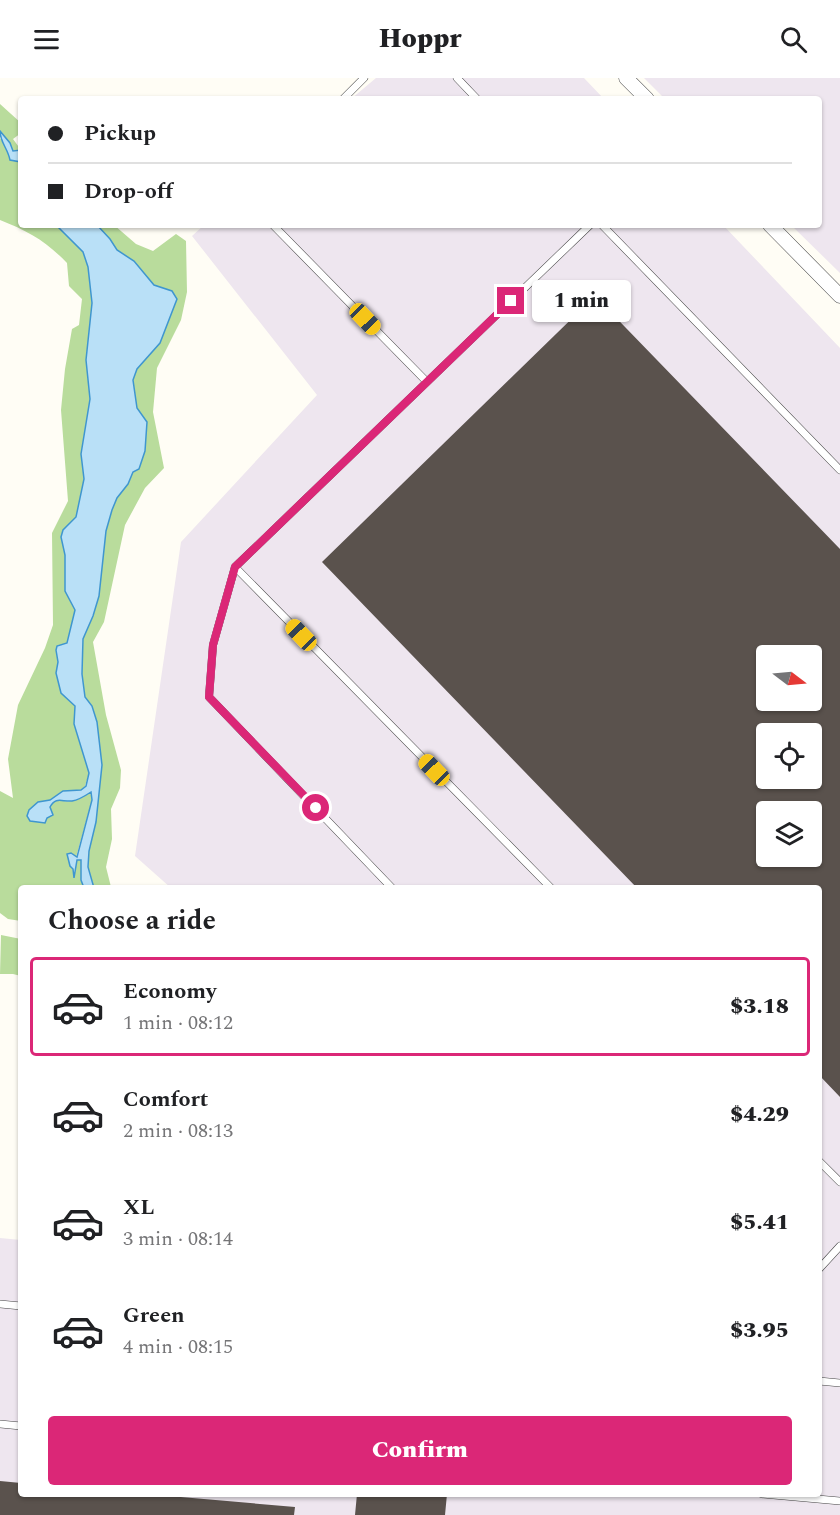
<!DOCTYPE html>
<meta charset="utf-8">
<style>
:root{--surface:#fff;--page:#f6f6f6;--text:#202124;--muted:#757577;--line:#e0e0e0;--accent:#db2777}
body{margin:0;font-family:Spectral,serif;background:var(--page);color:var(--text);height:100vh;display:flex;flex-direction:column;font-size:22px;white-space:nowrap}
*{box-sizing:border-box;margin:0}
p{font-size:20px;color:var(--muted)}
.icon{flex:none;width:33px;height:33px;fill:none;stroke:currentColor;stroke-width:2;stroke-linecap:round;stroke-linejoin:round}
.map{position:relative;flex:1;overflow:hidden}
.drawer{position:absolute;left:18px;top:807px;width:804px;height:612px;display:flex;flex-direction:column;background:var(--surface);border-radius:6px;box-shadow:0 2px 4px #0004}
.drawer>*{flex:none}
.guide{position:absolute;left:18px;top:18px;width:804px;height:132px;border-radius:6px;box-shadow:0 2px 4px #0004;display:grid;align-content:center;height:132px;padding:0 30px;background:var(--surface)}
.needle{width:39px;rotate:106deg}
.controls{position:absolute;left:756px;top:567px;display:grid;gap:12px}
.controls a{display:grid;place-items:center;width:66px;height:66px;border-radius:6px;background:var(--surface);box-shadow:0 2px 4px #0004;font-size:30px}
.end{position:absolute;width:27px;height:27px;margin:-14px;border:8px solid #db2777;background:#fff;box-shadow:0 0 0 3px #fff}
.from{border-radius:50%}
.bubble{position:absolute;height:42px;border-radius:6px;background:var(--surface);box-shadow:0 2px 4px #0004;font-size:20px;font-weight:800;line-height:42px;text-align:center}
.car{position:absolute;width:18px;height:36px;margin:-18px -9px;border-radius:8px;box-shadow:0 0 4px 2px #0007;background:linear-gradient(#f5c518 24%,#345 0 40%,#f5c518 0 76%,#345 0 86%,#f5c518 0)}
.guide b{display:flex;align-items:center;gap:21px;height:57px;font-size:22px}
.guide b+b{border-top:2px solid var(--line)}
.guide i{width:15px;height:15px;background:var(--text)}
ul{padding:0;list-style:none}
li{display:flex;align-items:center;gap:18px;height:99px;margin:0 12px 9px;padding:0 18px;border:3px solid transparent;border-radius:6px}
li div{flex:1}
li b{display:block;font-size:22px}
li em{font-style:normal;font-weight:800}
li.selected{border-color:var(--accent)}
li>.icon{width:54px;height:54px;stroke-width:1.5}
h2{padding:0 30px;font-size:27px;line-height:72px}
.action{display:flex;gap:12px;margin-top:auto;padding:12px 30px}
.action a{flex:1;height:69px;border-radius:6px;background:var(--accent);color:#fff;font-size:24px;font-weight:800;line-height:69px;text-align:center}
header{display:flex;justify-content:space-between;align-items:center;height:78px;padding:0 30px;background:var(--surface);font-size:27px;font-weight:800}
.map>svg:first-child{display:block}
</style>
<header><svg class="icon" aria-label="menu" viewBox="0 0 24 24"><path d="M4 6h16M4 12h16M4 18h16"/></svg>Hoppr<svg class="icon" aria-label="search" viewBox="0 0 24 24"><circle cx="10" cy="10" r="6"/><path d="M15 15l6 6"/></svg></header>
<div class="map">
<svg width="840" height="1437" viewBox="0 0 840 1437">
<rect width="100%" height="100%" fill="#fffdf5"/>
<path fill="#eee6ef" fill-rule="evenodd" d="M376,0h208l20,21h-253z
M644,0h196v195l-49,-48h28v-126h-154z
M204,147h519l117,123v1167h-840v-277l21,2v254h798v-606h-648l-36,-32 46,-314 136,-147 -125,-159zM766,578h46v44h-46zM766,656h46v44h-46zM766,734h46v44h-46z"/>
<path fill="#b9dc9c" d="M0,26l21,19v10l-8,6 8,11 -8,1 -3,-8 -10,-12z
M0,60l9,12 12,12v63h35l27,27 5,15 4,36 -6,57 4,39 -9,55 3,25 -8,38 -13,13 -2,7 4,18v36l11,19 -9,33 -9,3 -2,4 2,12 -2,11 5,20 14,13 -1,18 15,49 -4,13 -4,4 -18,1 -13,9 -12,2 12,5c6,-11 12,-4 22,-6 6,-2 13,-7 18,-10l2,9 -19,68 1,6 3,-15 4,1v20l3,8h-63v33l-13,-2 -8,-6v-122l13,7 -5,-39 10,-54 27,-57 8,-23 -1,-92 16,-32 -7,-91 4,-41 7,-40 7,-4 3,-26 -13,-13 -2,-23c-21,-22 -39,-32 -67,-43z
M97,147h17l22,19 17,7 23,-17 10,7 1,51 -6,28 -24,48 -4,44 11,56 -19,20 -20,37 -21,97 -11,20 13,73 15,55 -1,18 -9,21 1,30 -6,28 5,20 4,1h-21l-6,-21 1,-16 7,-29 -4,-116 -7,-9 -3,-23 1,-36 10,-22 13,-85 6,-22 5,-11 11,-14 19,-62 -10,-14 -4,-28 4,-11 23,-26 12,-52 -18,-6 -20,-24 -17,-11 -7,-11z
M1,857l20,4v37l-8,-2h-13z"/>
<path fill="#b9e0f7" stroke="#3f96cf" stroke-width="1.5" d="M0,53l10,12 3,8 8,-1v12l-11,-2c-2,-11 -10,-18 -10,-29z
M56,147h41l13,14 7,11 17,11 20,24 18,6 5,8 -17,44 -23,26 -4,11 4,28 10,14 -2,29 -6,18 -6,3 -5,12 -11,14 -5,12 -6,21 -7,65 -6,20 -10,23 -1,35 3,23 7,9 5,16 5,43 -6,57 -7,29 -1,16 6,21h-10l-3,-8v-20h-4l-3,18 -1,-9 -3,-3 -3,-12 4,-1 6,4 15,-57 -1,-8c-6,4 -12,8 -19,9 -10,1 -16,-5 -22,6l3,8 -6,3 -2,5 -15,-2 -3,-5 2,-6 9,-8 12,-2 13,-9 18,-1 5,-4 3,-13 -15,-49 1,-18 -14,-13 -5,-20 2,-11 -2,-12 1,-4 10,-3 8,-33 -10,-19v-36l-4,-18 2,-7 13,-13 8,-38 -3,-25 9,-55 -4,-39 6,-57 -4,-36 -5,-15z"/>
<path fill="#5a524d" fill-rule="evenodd" d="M595,218l245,253v548l-21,-22v-187h-182l-315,-326zM766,578h46v44h-46zM766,656h46v44h-46zM766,734h46v44h-46z
M0,1403l21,2v11h125l149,13 -1,8h-294z
M357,1416l44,2v-2h46l-2,21h-90z"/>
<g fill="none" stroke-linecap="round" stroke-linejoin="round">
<defs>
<path id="lane" d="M457,0l20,21
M343,21l21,-21
M273,147l154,157
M602,147l238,245
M235,489l-22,78 -4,52 183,191
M551,810l-316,-321 355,-342
M819,1083l21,21
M819,1191l21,-23
M0,1226l21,2
M819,1303l21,2
M0,1346l21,2
M762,1416l78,7"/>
<path id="street" d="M626,0l21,21
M770,147l70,71"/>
</defs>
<use href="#lane" stroke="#444" stroke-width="8"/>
<use href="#street" stroke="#444" stroke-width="15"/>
<use href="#lane" stroke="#fff" stroke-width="7"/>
<use href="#street" stroke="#fff" stroke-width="14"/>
</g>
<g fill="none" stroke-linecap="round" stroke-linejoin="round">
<path stroke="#db2777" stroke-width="8" d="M316,730l-107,-111 4,-52 22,-78 276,-266"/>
</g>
</svg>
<div class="controls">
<a><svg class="needle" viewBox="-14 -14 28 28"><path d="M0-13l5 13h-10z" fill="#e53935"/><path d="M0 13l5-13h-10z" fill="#757577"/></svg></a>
<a><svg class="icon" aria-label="locate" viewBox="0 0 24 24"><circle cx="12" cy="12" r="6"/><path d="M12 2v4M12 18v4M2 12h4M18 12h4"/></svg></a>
<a><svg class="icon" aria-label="layers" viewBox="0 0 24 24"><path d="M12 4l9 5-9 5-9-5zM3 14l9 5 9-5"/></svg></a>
</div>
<i class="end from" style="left:316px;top:730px"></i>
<i class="end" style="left:511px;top:223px"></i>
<div class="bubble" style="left:532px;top:202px;width:99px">1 min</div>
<i class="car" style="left:365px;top:241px;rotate:136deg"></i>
<i class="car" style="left:301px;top:557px;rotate:316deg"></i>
<i class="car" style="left:434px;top:692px;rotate:316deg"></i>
<div class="guide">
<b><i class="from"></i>Pickup</b>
<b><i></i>Drop-off</b>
</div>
<section class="drawer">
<h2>Choose a ride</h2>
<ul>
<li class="selected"><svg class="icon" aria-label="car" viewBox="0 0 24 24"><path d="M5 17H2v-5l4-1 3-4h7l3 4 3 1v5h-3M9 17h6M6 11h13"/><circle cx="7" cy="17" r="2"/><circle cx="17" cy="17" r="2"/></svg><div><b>Economy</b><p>1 min · 08:12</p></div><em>$3.18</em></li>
<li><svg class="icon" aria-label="car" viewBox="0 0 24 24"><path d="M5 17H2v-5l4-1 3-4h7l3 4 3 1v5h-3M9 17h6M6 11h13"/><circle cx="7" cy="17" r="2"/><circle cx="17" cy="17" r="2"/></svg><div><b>Comfort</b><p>2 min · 08:13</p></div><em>$4.29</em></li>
<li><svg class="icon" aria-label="car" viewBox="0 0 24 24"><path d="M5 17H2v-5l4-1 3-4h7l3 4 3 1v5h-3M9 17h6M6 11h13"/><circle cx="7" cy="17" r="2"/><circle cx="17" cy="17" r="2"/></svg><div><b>XL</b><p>3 min · 08:14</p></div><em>$5.41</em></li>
<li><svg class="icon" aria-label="car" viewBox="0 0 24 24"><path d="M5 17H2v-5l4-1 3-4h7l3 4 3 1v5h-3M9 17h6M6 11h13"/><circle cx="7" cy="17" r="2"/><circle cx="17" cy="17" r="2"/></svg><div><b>Green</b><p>4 min · 08:15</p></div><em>$3.95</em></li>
</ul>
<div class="action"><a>Confirm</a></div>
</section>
</div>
